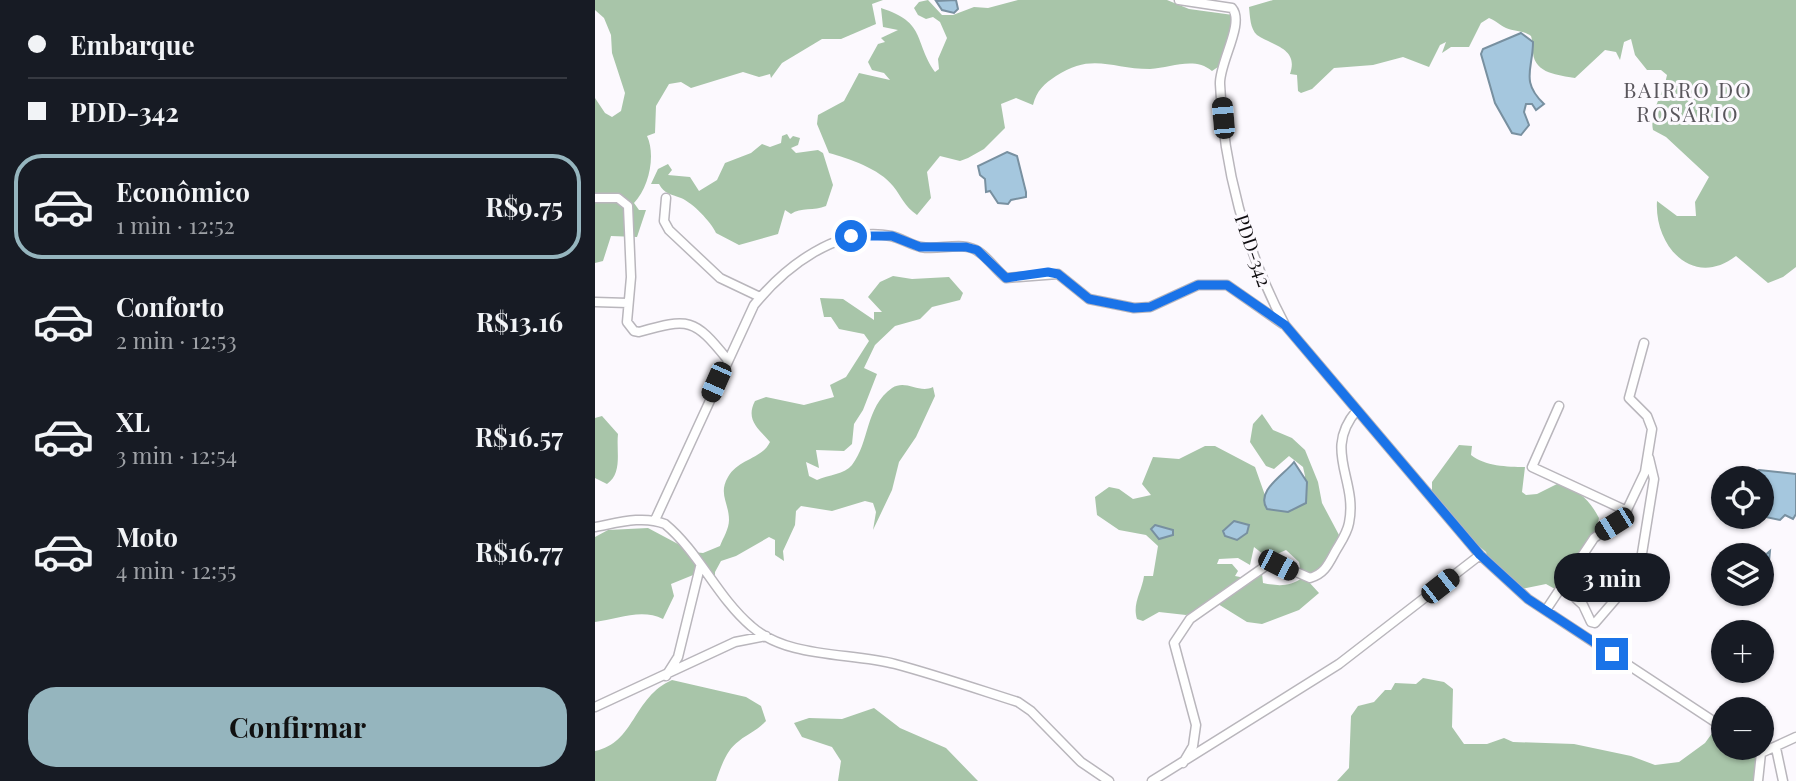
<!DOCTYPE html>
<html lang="pt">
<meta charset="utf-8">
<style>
:root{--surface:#171b24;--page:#242831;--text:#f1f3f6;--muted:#9ea1a6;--line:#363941;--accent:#95b5be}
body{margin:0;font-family:"Playfair Display",serif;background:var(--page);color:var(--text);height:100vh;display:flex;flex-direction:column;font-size:26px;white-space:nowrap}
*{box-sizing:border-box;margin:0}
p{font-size:23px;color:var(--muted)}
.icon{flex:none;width:38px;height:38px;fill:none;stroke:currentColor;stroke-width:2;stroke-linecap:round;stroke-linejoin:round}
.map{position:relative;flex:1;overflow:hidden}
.side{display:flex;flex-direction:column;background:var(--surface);width:595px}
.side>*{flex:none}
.hud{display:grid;align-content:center;height:154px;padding:0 28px;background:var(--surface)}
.tools{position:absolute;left:1116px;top:466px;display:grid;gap:14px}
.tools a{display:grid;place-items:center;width:63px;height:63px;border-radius:50%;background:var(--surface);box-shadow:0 2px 5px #0004;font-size:35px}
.end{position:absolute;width:32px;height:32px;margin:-16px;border:9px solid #1a73e8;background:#fff;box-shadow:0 0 0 4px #fff}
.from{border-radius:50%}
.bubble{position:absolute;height:49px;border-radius:24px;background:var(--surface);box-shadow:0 2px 5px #0004;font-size:23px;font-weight:700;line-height:49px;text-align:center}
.car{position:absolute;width:21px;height:42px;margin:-21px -10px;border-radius:9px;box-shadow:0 0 5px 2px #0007;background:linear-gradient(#222 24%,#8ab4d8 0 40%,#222 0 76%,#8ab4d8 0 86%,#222 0)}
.hud b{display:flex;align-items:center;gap:24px;height:66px;font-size:26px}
.hud b+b{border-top:2px solid var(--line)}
.hud i{width:18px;height:18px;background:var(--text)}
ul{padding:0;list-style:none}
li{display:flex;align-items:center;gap:21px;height:105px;margin:0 14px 10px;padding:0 14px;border:4px solid transparent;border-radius:28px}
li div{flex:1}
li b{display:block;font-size:26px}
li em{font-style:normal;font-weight:700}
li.current{border-color:var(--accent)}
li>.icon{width:63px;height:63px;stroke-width:1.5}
.button{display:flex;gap:14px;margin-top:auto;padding:14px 28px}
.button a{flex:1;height:80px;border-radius:28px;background:var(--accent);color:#111;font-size:28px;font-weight:700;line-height:80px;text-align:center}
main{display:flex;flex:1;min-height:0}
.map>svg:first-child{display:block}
</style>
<main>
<section class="side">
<div class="hud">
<b><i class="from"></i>Embarque</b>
<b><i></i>PDD-342</b>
</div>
<ul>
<li class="current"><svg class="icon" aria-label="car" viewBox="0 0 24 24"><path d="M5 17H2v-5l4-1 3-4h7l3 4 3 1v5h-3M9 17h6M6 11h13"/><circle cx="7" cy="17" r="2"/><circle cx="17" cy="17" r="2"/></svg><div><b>Econômico</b><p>1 min · 12:52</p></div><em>R$9.75</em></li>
<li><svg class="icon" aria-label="car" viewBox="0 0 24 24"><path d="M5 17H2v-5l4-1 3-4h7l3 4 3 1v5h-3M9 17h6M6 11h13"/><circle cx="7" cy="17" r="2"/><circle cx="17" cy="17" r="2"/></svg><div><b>Conforto</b><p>2 min · 12:53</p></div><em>R$13.16</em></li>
<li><svg class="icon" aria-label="car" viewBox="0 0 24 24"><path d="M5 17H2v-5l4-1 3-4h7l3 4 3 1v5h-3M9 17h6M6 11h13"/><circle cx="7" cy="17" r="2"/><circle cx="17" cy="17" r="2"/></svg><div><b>XL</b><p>3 min · 12:54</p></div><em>R$16.57</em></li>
<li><svg class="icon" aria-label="car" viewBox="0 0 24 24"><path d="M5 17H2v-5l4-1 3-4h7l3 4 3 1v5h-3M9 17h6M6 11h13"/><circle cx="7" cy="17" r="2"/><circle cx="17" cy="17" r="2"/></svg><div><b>Moto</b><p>4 min · 12:55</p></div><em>R$16.77</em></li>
</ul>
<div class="button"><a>Confirmar</a></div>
</section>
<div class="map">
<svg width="1201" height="781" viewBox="0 0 1201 781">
<rect width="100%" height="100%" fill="#fcf9fe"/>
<path fill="#a8c5a9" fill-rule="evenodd" d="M0,0h288l-11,4 4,20 -35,15h-19l-40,24 -11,15 -1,-4 -11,3 -16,-5 -52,16 -10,-6 -12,2 -13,22 -1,27 -8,3c9,19 2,52 -13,67l5,7h7l-9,27 -26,-1 -8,25 -8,2v-165l10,15 7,4 9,-6 4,-18 -13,-40 -1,-18 -7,-17 -9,-8z
M333,0l14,15h11l21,-8 14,1 30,-8h149l22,9 44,6 1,8 -16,44 -6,4c-18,-15 -41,-3 -62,-2 -38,0 -58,-17 -94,7 -12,8 -19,14 -23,29l-17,-7 -15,6 4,24 -21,21 -16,9 -8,3 -20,-5 -13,16 4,26 -14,17c-13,-9 -15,-18 -24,-29 -13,-17 -45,-28 -64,-33l-12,-29 1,-9 26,-14 15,-28 31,7 -6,-7 -12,-3 -4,-8 10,-18 7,-2 -4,-4 17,-8 -15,-3 -2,-19c46,15 32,32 54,64l4,-3 -1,-10 9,-21 -7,-16 -7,-5 -7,2 -8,-4 -4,-7 5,-6z
M678,0h523v267l-13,10 -15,6 -32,-27c-43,33 -82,-10 -79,-55l20,15h19l-1,-14 14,-25 -43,-40 -13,-7c-4,-18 11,-37 14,-55l-6,-5h-14l-12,-15 -4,-16 -7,3 -4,18 -4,-8 -11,-2 -30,28c-16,-3 -40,-4 -42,-25 0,-6 0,-10 -2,-17 -8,-6 -16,-4 -25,-8 -7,-3 -9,-7 -17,-10l-8,5 -12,24h-18l-9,6 4,-11 -6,3 -11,22 -26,-10 -30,8 -39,3 -22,21 -11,4 -3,-2 -1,-16 -7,-1c9,-26 -17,-28 -33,-39 -7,-6 -7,-19 -8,-28z
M192,134l3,5 3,-3 7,2 -2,7 -7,3 5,5 22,-3 5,3 10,32 -7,21c-12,5 -25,1 -35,8l-6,-4 -7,24 -39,11 -23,-12c-5,-11 -23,-30 -35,-35 -10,-4 -17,-4 -22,-14h-8l7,-15 10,-5 4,6 -4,5 22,2 9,14 18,-11 8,-17 26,-10 11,-9 8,3 11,-4 1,-7z
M298,276l19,3 37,-2 14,16 -3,7 -28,7 -12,12 -25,7 -20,19 -11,23 13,6 -14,36 -9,14 -2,20 -8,7 -28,-1 3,18 -13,-6 3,14 8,4c11,-5 28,-6 35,-15 18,-23 13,-58 40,-77 14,-9 27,6 41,-1l2,9 -19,41 -17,25 -7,28 -19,40 3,-18 -3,-9 -8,-2 -33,10 -31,-5 -5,5 -1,14 -12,26 1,10 -9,-6v-15l-6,-3 -33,19 -15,5 -6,11v8l-17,-7 -27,11 3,12 -11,23c-21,-11 -46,0 -68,3v-85l13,-7 40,-2 45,24 10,1 17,-7c3,-8 9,-17 9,-26 0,-17 -11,-26 -1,-43 10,-18 34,-18 42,-35 -11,-13 -25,-22 -15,-41l11,-4 38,8 30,-8 -4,-12 16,-8 23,-36 -5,-7 -25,-5 -8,-12h-7l-4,-19 23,1 31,21v-8h8l-14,-15 12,-15z
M667,414l11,16 19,8 13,12 13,32 4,21 17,32 -17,36 -14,10 11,12 -20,17 -37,14 -15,-2 -29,-18 -32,11 -27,-3 -16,9 -6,-2c-5,-15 5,-28 7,-43h9l5,-30 -12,-11 -27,-5 -22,-15 -2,-18 14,-10 10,2 14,10 18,-4 -9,-11 11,-27 26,2 26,-13h10l40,21 12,34 34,-7 4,-18 -2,-9 -14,-11 -15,13 -8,-3 -16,-24 3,-18zM659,547l14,11 18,-8 13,12 3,16c-12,9 -25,8 -39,5l-1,-10 -17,5 -10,-2 3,-5 -6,-7h-15l2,-5 19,-1 12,7z
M7,416l16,18c-2,17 5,39 -11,50l-12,-6v-60z
M864,445l13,1 -1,9c14,11 36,12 54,12l-3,25 4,3 11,-1 22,-11c20,8 30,16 40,35 -5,29 -24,51 -44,71l-9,-5 -25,5 -30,-22 -5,-15 -20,-17 -20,-28 -14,-11v-14z
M828,678l21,4 9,7 -1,38 12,17h23l17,-6 9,4 61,2 57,12 24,9 24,-3 26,-19 8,-11 11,5v10h16l18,9 -3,25h-418l12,-13 2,-52 7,-10 16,-4 11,-12h6l4,-7 21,1z
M77,680l74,17 15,9 5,15c-9,10 -17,12 -27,20 -13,9 -18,26 -23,40h-121v-30c40,-8 38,-54 77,-71z
M279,708l26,20 46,20 32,33h-140l3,-20 -9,-14 -30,-10 -8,-14 15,-5 33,1z"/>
<path fill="#a5c7de" stroke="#7890a0" stroke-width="2" d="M361,0l2,9 -4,4 -12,-3 -6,-9z
M926,33l12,9c0,27 -13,39 11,62l-8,6 -4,-6h-6l-2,8 5,13 -8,10 -9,-2 -17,-30 -14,-49 2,-5z
M412,152l10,4 9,36v5l-15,3 -3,4 -10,-1 -8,-12 -4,1 -1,-13 -5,-4 -2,-9z
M699,462l13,20 -1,21 -18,9 -21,-3c-12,-18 17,-34 27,-47z
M1164,470l37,4v40l-3,5 -8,-4 -5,5 -19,-4 1,-38h-9l1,-6z
M639,521l15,4 -2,8 -10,7 -12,-4 -2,-5z
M560,525l18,5v5l-14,4 -8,-10z
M1175,551l-3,32 -5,8v-33z"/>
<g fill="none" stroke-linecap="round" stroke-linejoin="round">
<defs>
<path id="minor" d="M584,0l53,8c13,15 -13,55 -12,76 3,83 26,168 65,241l195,230 48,44 196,129
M0,198h23l10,8 3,71 -4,45 7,9 5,1c50,-14 55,-14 88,27
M71,198l-2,23 5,9 51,48 40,19
M0,302l33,1
M964,406l-27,61 95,44
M60,520l99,-215c31,-38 84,-80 137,-69 10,2 20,9 30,11 18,4 42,-7 58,5 10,7 17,18 27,26l52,-4 31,25 45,9 16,-1 48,-22h29l56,39
M0,527c22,-4 48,-12 70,-3 34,28 52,73 86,102 37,33 99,26 144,38 41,11 82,25 123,38l13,9 50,51 28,19
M967,586l21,19 8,17 4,1 44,-51 15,-93 -5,-21
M951,610l48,-72 30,-22 21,-44 7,-43 -5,-13 -18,-18 15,-55
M71,676l12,-19 22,-90
M0,707l140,-65 31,-6
M1181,748l7,33
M588,763l10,-17 3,-21 -22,-82 16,-24 77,-54 11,-1 32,14c14,-4 18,-13 25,-26 5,-9 12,-18 14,-29 9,-44 -27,-72 8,-113
M557,781l187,-117 141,-109
M1163,781l3,-28 35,-16"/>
</defs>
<use href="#minor" stroke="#b9b6bc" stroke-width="11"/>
<use href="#minor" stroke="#fff" stroke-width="8"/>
</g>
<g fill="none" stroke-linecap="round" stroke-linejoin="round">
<path stroke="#1a73e8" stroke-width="9" d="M256,236h41l28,11h46l11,3 29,28 42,-6 10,2 31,25 45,9 16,-1 48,-22h29l58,40 195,230 48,44 84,55"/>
</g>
<g text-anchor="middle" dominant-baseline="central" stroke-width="6" stroke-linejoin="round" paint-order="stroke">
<g font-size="19" fill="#100e11" stroke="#fcf9fe">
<text transform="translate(659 250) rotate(71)">PDD-342</text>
</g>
<g font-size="21" letter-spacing="2" fill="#59565c" stroke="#fcf9fe">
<text x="1093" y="89">BAIRRO DO<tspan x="1093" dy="24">ROSÁRIO</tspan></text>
</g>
</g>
</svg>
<div class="tools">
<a><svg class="icon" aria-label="locate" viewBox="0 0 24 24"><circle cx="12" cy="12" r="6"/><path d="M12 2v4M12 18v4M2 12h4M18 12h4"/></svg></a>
<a><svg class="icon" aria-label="layers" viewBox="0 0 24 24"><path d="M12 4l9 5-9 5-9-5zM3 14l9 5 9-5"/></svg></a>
<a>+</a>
<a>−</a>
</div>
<i class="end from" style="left:256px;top:236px"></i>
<i class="end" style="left:1017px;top:654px"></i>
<div class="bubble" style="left:959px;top:553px;width:116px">3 min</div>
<i class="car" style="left:628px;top:118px;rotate:355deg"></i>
<i class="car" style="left:121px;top:382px;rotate:204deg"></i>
<i class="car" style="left:1019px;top:524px;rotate:238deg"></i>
<i class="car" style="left:683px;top:565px;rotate:117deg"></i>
<i class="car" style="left:845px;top:586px;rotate:52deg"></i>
</div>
</main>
